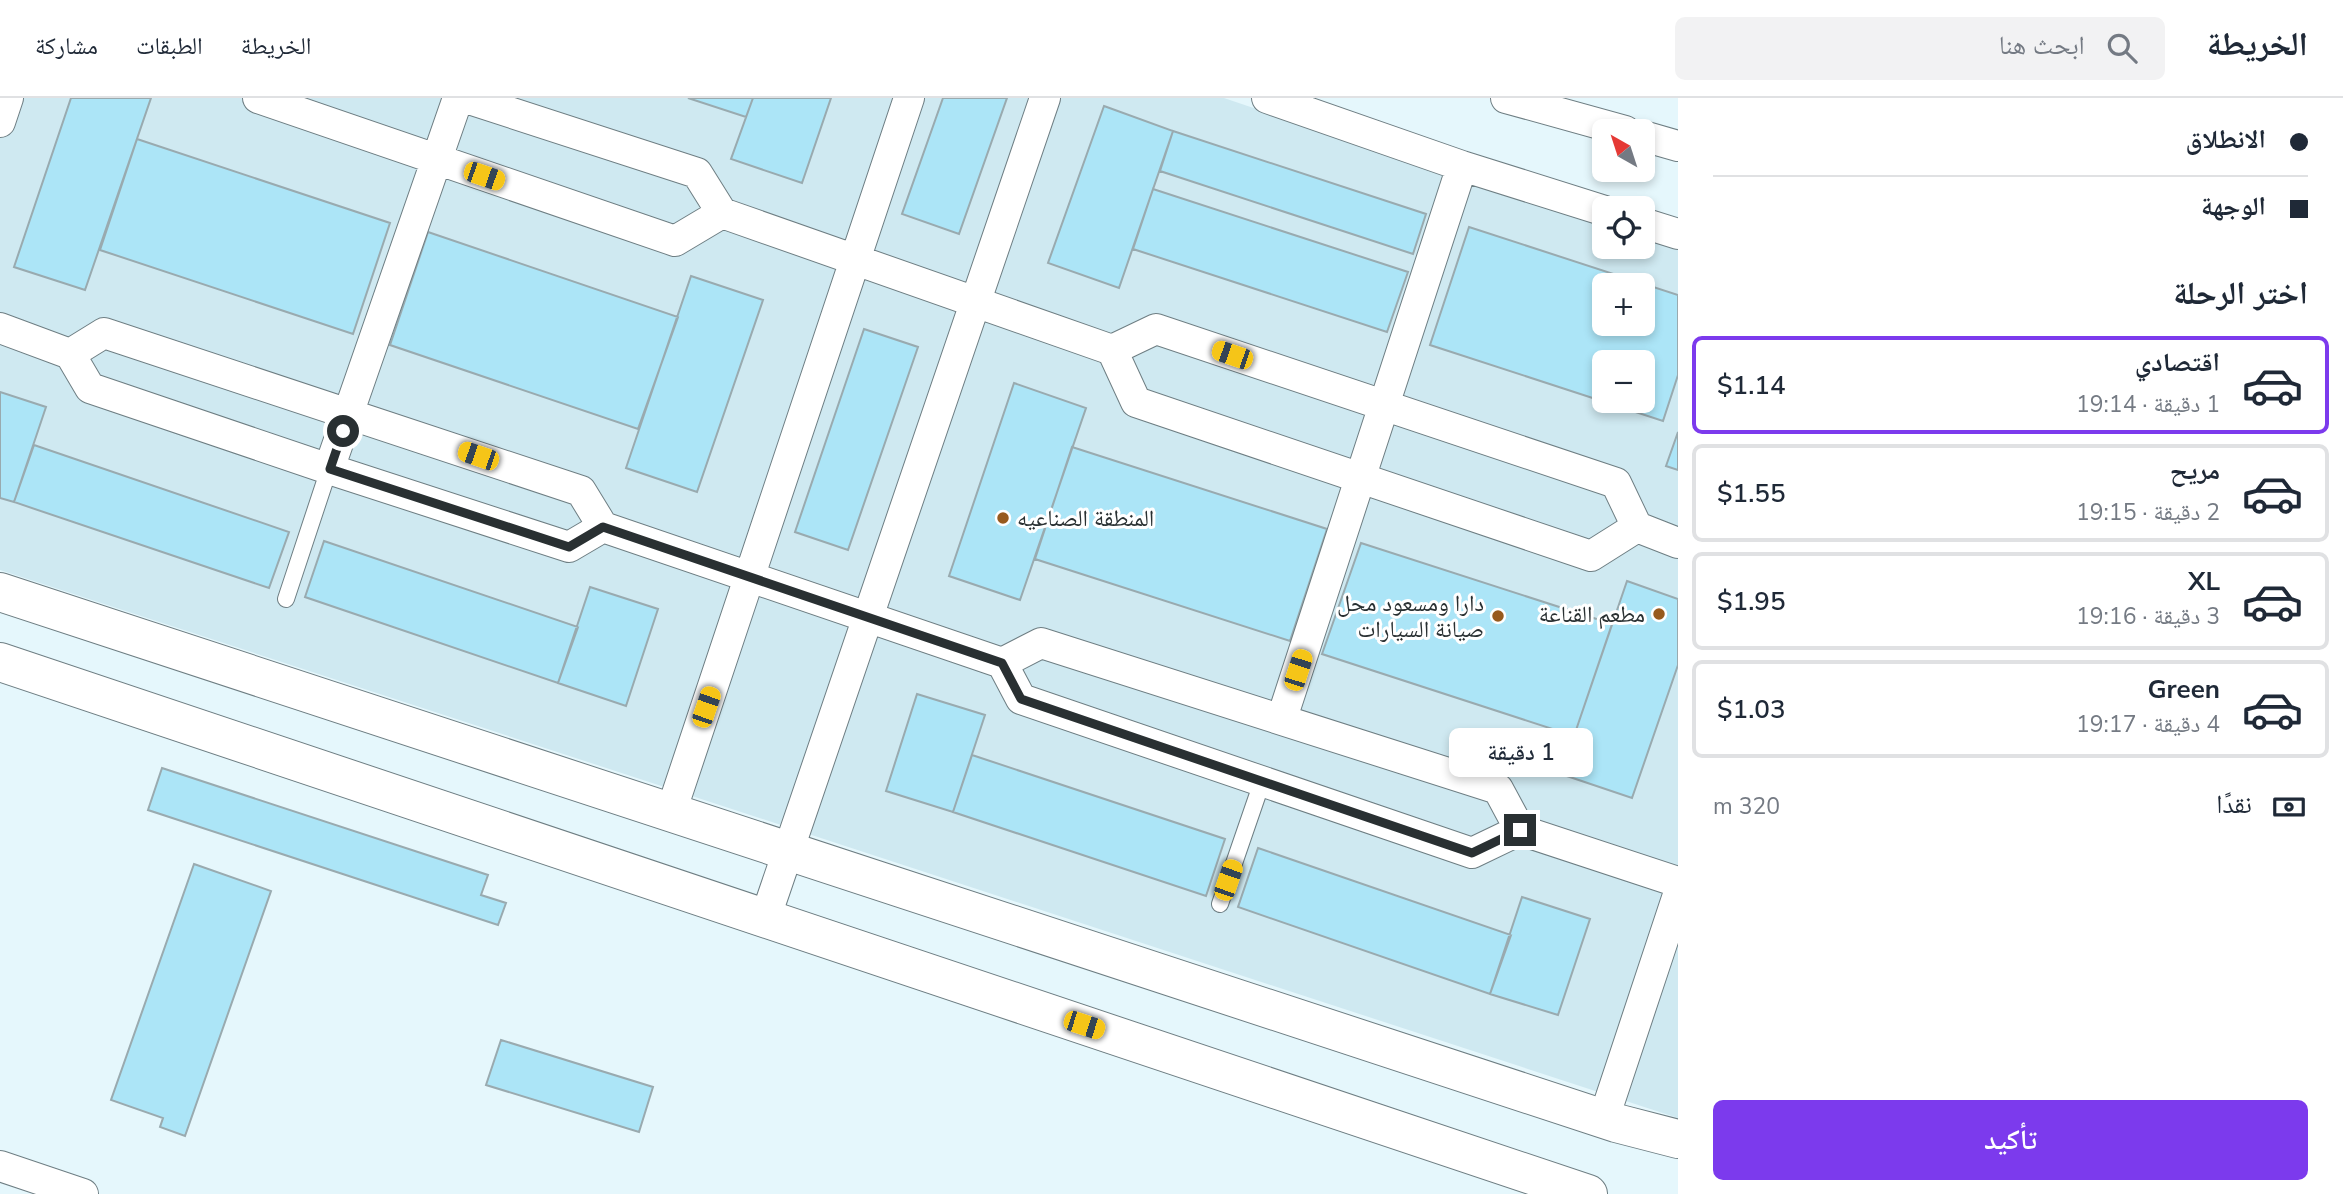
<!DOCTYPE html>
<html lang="ar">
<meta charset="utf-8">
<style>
:root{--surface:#fff;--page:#f2f2f3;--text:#1f2937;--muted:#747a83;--line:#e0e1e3;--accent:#7c3aed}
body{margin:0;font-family:"Nunito Sans","Noto Naskh Arabic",sans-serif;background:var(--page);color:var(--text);direction:rtl;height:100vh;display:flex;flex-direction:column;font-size:26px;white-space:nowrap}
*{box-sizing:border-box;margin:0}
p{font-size:23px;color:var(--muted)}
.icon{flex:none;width:38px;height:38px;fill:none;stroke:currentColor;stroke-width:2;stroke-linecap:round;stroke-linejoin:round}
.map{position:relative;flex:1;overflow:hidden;direction:ltr}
.details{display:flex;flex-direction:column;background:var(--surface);width:665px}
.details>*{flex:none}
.guide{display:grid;align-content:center;height:154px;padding:0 35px;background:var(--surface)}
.needle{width:46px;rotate:321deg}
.tools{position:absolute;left:1592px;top:21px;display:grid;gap:14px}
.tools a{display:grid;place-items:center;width:63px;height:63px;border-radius:10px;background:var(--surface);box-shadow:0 4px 10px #0003;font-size:35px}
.end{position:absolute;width:32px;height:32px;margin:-16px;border:9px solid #293032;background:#fff;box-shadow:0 0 0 4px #fff}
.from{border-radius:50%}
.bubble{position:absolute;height:49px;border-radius:10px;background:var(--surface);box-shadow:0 4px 10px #0003;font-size:23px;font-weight:600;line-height:49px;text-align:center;direction:rtl}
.car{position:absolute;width:21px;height:42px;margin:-21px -10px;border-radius:9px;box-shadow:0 0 5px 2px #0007;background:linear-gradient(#f5c518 24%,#345 0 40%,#f5c518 0 76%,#345 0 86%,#f5c518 0)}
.guide b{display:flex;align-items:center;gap:24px;height:66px;font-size:26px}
.guide b+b{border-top:2px solid var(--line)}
.guide i{width:18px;height:18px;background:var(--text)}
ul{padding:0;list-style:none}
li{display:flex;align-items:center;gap:21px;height:98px;margin:0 14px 10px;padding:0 21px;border:4px solid var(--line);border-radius:10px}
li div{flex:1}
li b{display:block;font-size:26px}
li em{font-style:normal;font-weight:600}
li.current{border-color:var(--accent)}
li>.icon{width:63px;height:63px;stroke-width:1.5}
h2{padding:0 35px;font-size:32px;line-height:84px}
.pay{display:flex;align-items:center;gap:18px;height:77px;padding:0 35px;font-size:26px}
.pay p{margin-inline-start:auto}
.cta{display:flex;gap:14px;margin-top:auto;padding:14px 35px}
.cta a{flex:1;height:80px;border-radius:10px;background:var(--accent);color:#fff;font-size:28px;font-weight:600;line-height:80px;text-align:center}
header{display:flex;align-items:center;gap:42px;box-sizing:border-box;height:98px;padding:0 35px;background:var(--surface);border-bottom:2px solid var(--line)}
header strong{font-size:33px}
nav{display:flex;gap:38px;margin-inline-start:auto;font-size:24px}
.search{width:490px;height:63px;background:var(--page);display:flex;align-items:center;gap:18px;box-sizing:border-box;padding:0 24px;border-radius:10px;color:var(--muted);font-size:26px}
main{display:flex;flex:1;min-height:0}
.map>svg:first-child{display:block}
</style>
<header>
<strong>الخريطة</strong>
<div class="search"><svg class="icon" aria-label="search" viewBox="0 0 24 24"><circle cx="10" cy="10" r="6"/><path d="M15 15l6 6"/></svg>ابحث هنا</div>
<nav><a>الخريطة</a><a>الطبقات</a><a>مشاركة</a></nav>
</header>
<main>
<section class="details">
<div class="guide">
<b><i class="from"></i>الانطلاق</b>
<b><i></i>الوجهة</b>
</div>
<h2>اختر الرحلة</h2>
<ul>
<li class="current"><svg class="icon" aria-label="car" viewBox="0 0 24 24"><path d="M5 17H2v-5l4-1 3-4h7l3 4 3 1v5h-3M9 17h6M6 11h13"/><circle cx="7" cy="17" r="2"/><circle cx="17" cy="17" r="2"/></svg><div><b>اقتصادي</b><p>1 دقيقة · 19:14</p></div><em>$1.14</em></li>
<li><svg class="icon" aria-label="car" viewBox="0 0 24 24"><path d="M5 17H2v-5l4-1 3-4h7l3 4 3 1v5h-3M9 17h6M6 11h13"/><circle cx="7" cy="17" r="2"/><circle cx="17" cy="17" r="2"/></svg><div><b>مريح</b><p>2 دقيقة · 19:15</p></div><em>$1.55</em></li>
<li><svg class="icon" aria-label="car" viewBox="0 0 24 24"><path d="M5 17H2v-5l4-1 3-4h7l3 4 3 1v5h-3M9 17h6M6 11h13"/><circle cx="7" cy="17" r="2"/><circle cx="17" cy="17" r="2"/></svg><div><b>XL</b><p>3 دقيقة · 19:16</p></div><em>$1.95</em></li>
<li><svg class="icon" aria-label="car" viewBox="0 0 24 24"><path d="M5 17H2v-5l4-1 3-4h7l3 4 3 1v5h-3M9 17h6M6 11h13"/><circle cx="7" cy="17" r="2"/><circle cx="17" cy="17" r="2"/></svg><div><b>Green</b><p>4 دقيقة · 19:17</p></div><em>$1.03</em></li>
</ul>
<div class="pay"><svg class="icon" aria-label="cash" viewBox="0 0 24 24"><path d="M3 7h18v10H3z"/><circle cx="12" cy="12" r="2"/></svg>نقدًا<p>320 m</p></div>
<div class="cta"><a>تأكيد</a></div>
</section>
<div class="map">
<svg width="1678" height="1096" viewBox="0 0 1678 1096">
<rect width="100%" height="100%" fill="#e5f7fc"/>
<path fill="#cfe9f1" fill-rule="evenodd" d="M0,0h1224l381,128v21h38v-8l35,11v868l-1678,-548zM1605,187h38v39h-38zM1605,264h38v39h-38z"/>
<path fill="#ace5f7" stroke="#99aaaf" stroke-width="2" fill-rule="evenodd" d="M71,0h80l-66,192 -71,-23z
M688,0h65l-7,19z
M753,0h78l-29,85 -71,-24z
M943,0h64l-48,136 -57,-20z
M1104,8l69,25 -54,157 -71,-25z
M1173,33l253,83 -13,40 -253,-83z
M137,41l253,84 -37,111 -253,-84z
M1153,91l255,83 -21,60 -254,-83z
M1469,129l209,68v80l-15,46 -233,-76zM1605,187h38v39h-38zM1605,264h38v39h-38z
M428,134l250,85 -40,112 -248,-84z
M691,178l72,24 -66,192 -71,-24z
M864,231l54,18 -70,203 -53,-18z
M1014,285l72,25 -66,192 -71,-24z
M0,294l46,15 -32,95 -14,-4z
M1678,334v38l-12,-4z
M34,347l255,87 -20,56 -255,-86z
M1072,349l255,82 -37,112 -255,-82z
M324,443l254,86 -20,56 -253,-86z
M1361,445l251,81 -38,112 -252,-82z
M1627,483l51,18v66l-46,133 -71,-24z
M590,489l68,22 -32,97 -68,-23z
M917,596l68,21 -32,97 -67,-21z
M972,657l253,84 -19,57 -253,-84z
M162,670l326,107 -7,20 25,8 -8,22 -350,-115z
M1258,750l253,87 -21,59 -252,-87z
M194,766l77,27 -86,245 -25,-9 3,-9 -52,-18z
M1522,799l68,22 -32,96 -68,-21z
M501,942l152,47 -14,45 -153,-47z"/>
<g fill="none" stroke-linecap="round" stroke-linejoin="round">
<defs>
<path id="lane" d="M286,501l43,-130
M1220,806l42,-122"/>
<path id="street" d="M258,0l417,143 47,-28
M466,0l231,75 25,40 390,137
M1267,0l195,68 143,45
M1506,0l119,33
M0,24l8,-24
M1643,38l35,10
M1643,125l35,11
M0,230l70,26 20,34 239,81 240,78 34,-20
M1156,231l460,154 21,44 -46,29 -455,-154 -24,-52z
M70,256l34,-21 477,158 22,36 399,136 19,36 451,154 48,-23 158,52
M329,371l129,-371
M1637,429l41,16
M1002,565l39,-20 457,146 22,41
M1282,620l180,-552
M671,714l238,-714
M765,821l280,-821
M1604,1020l74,-223
M0,1068l83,28"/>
<path id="secondary" d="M0,494l1616,531 62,16
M0,564l1588,532"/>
</defs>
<use href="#lane" stroke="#6e7e83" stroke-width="18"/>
<use href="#street" stroke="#6e7e83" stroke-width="32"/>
<use href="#secondary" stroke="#6e7e83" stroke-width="40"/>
<use href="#lane" stroke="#fff" stroke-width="16"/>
<use href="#street" stroke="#fff" stroke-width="30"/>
<use href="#secondary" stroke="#fff" stroke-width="38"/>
</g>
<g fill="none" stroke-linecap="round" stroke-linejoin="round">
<path stroke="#293032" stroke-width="9" d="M343,333l-13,38 239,78 34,-20 399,136 19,36 451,154 48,-23"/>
</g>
<g fill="#975a1e" stroke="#fff" stroke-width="2.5">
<circle cx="1003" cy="420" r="7"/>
<circle cx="1659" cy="516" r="7"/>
<circle cx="1498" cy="518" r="7"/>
</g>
<g text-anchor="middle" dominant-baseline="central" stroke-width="6" stroke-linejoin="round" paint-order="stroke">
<g font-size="23" fill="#293032" stroke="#fff" text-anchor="end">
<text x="1017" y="420" text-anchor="start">المنطقة الصناعيه</text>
<text x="1484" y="505">دارا ومسعود محل<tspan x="1484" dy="26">صيانة السيارات</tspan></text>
<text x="1645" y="516">مطعم القناعة</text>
</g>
</g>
</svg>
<div class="tools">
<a><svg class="needle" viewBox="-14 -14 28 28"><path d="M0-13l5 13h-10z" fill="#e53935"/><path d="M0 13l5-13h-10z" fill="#747a83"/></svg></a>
<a><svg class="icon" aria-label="locate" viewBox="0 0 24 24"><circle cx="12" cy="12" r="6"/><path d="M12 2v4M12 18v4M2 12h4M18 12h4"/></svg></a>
<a>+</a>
<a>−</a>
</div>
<i class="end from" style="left:343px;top:333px"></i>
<i class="end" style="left:1520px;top:732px"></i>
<div class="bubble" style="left:1449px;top:630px;width:144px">1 دقيقة</div>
<i class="car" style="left:484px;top:78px;rotate:109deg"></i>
<i class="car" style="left:1232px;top:257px;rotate:289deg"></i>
<i class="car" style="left:478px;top:358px;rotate:289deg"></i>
<i class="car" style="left:1298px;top:572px;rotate:18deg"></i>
<i class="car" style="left:706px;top:609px;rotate:19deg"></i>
<i class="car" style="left:1228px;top:782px;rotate:19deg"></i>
<i class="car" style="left:1084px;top:927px;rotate:108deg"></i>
</div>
</main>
